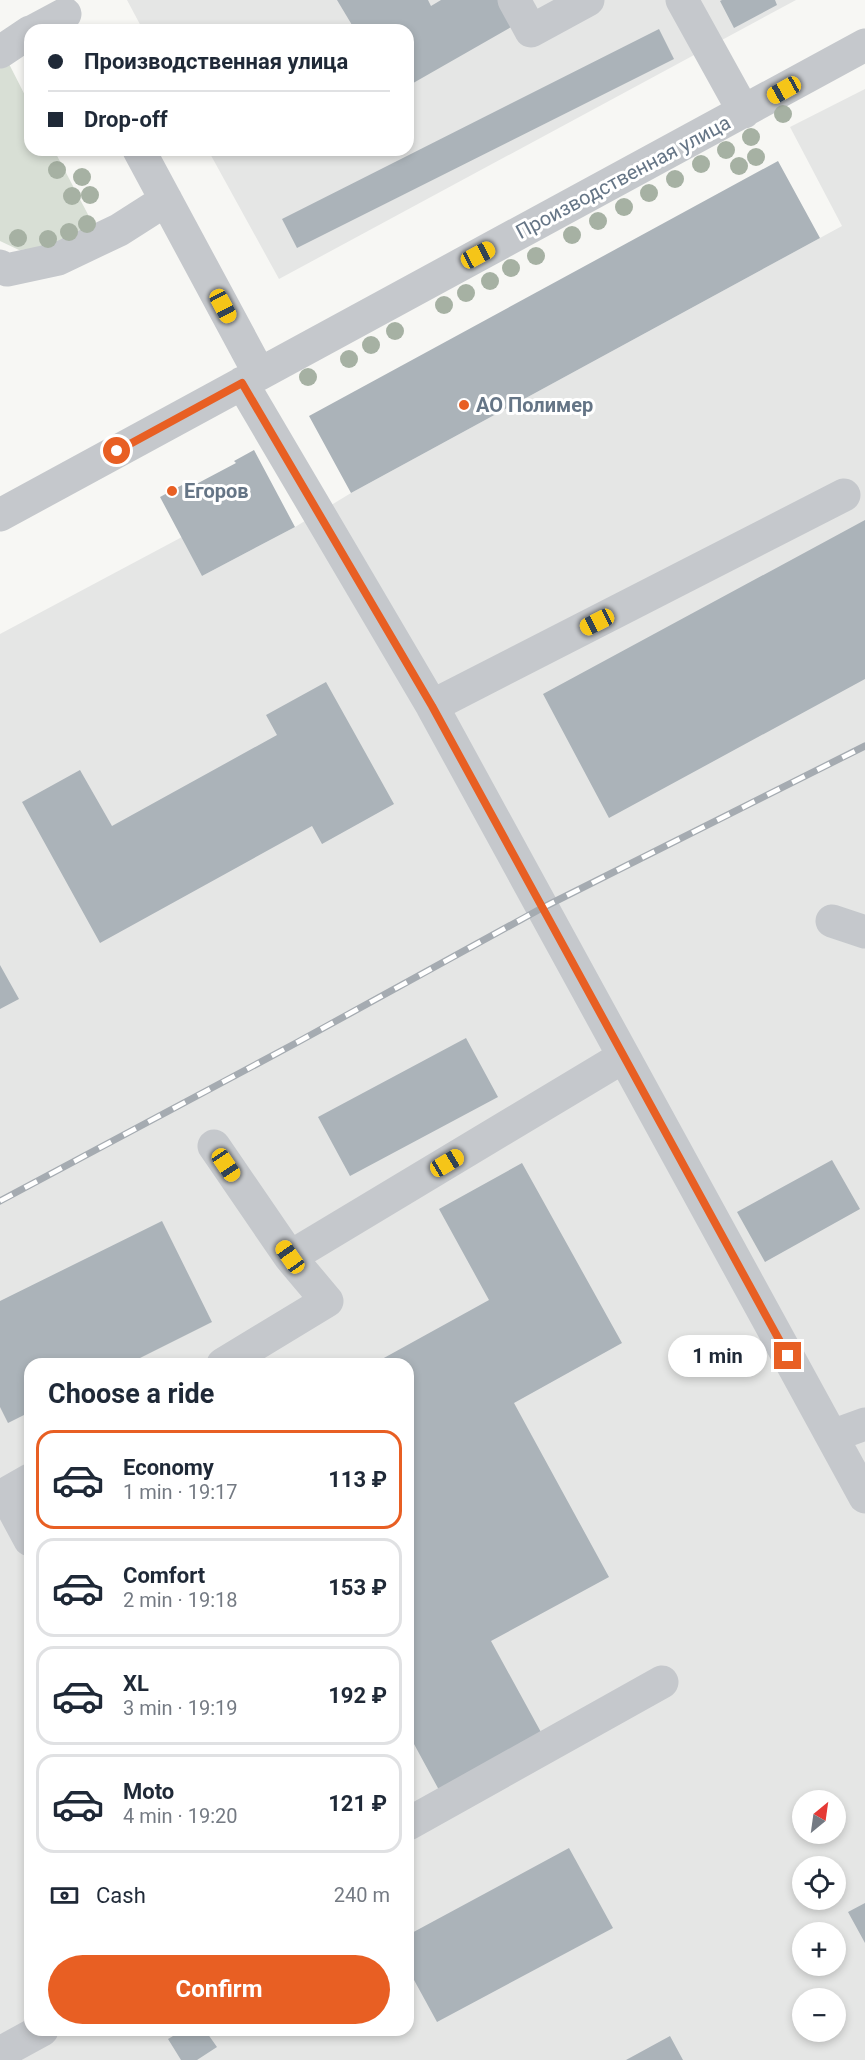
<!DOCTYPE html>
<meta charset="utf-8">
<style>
:root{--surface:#fff;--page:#f6f6f7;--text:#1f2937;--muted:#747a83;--line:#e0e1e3;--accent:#e85f23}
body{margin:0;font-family:Roboto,sans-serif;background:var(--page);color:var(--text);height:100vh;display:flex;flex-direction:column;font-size:22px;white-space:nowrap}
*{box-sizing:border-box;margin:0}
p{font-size:20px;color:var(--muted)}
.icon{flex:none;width:33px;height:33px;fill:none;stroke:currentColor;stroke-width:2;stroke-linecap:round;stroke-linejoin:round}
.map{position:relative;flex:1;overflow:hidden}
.sheet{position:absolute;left:24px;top:1358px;width:390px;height:678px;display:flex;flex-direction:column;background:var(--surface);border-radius:18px;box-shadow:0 3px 9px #0003}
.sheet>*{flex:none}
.guide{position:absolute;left:24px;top:24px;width:390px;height:132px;border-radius:18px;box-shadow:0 3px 9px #0003;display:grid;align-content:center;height:132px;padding:0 24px;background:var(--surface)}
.needle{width:39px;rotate:29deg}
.controls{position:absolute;left:792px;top:1790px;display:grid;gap:12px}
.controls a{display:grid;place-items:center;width:54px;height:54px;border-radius:50%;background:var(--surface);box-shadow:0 3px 9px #0003;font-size:30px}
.end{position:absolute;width:27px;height:27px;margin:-14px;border:8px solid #e85f23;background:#fff;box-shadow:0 0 0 3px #fff}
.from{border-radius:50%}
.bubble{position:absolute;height:42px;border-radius:21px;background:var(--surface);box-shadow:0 3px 9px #0003;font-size:20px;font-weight:700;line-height:42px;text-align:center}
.car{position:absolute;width:18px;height:36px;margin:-18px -9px;border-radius:8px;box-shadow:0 0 4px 2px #0007;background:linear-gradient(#f5c518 24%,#345 0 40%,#f5c518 0 76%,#345 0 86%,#f5c518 0)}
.guide b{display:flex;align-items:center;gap:21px;height:57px;font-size:22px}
.guide b+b{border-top:2px solid var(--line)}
.guide i{width:15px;height:15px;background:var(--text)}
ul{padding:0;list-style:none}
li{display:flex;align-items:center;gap:18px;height:99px;margin:0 12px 9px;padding:0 12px;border:3px solid var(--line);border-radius:18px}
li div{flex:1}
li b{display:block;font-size:22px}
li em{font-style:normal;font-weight:700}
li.selected{border-color:var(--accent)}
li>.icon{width:54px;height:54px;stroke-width:1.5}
h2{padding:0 24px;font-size:27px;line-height:72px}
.pay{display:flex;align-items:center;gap:15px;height:66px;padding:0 24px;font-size:22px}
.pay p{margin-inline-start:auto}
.primary-button{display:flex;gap:12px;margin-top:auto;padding:12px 24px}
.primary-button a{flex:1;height:69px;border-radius:36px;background:var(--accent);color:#fff;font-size:24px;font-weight:700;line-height:69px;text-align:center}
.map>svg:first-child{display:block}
</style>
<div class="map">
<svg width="865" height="2060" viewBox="0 0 865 2060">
<rect width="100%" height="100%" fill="#f7f7f4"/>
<path fill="#e5e6e5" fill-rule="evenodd" d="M127,0h669l-517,279 -71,-129h200v-120h-265z
M865,89v1971h-865v-1426l182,-97 20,39 93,-49 56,-34 491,-267 -52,-99zM30,1364h378v666h-378zM802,1800h34v33h-34zM802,1866h34v33h-34zM802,1932h34v33h-34zM802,1998h34v33h-34z"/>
<path fill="#d8dfd5" d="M9,64l21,41v45h24l39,74 -12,12 -41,13 -21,1 -19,-9v-173z"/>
<path fill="#abb3b9" d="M337,0h91l3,6 10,-6h57l15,26 -105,60v-56h-53z
M722,0h53l2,5 -43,23 -14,-27z
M659,29l15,30 -377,189 -15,-29z
M778,161l42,77 -469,255 -42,-77z
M254,450l41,77 -93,49 -42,-79 22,-12 3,5 51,-27 -2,-2z
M865,520v159l-256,139 -66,-124z
M326,682l68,122 -72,40 -10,-18 -212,117 -78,-141 58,-32 32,56 165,-91 -11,-20z
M0,965l19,34 -19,10z
M466,1038l32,59 -148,79 -32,-59z
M832,1160l28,49 -95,53 -28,-50z
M522,1163l100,180 -108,60 95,174 -118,64 51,93 -103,56 -31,-57v-369h-35l116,-64 -50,-91z
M162,1221l50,101 -84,42h-98v48l-22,11 -8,-16v-106z
M569,1848l44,80 -176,94 -29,-53v-34z
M865,1903v40l-17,-31z
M183,2030h22l12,17 -20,13h-16l-13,-21z
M670,2036l13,24h-57z"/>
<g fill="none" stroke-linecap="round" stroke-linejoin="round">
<path stroke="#c5c8cc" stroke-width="33" d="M514,0l17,31 57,-31
M682,0l62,112
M35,30l30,-16
M0,52l30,-20
M139,150l120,223
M0,266l7,4 51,-11 61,-29 47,-30
M242,383l190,323 433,791
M0,515l865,-470
M432,706l412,-211
M832,921l33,11
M214,1146l76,111 333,-200
M223,1364l104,-63 -37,-44
M832,1436l33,-12
M30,1480l-25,14 25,46
M408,1824l254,-142
M0,2053l42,-23"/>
<defs>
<path id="rail" d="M0,1201l296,-158 246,-135 323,-162"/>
</defs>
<use href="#rail" stroke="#a5abb1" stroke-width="7"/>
<use href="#rail" stroke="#fff" stroke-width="4.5" stroke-dasharray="14" stroke-linecap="butt"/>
</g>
<g fill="#a6b1a3">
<circle cx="783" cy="114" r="9"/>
<circle cx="751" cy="137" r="9"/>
<circle cx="726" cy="150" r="9"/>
<circle cx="756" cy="157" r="9"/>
<circle cx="701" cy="164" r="9"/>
<circle cx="739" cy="166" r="9"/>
<circle cx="57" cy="170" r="9"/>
<circle cx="82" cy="177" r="9"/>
<circle cx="675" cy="179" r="9"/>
<circle cx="649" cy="193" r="9"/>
<circle cx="90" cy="195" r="9"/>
<circle cx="72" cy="196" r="9"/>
<circle cx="624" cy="207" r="9"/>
<circle cx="598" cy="221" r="9"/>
<circle cx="87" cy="224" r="9"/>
<circle cx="69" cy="232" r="9"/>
<circle cx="572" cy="235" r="9"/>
<circle cx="18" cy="238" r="9"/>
<circle cx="48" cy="239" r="9"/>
<circle cx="536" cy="256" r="9"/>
<circle cx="511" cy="268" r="9"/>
<circle cx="490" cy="281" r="9"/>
<circle cx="466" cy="293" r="9"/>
<circle cx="444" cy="305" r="9"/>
<circle cx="395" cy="331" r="9"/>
<circle cx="371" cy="345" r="9"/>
<circle cx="349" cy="359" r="9"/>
<circle cx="308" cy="377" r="9"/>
</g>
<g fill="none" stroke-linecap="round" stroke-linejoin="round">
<path stroke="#e85f23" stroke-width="8" d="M117,451l125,-68 190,323 356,650"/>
</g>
<g fill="#e85f23" stroke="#fff" stroke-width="2">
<circle cx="464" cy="405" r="6"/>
<circle cx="172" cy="491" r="6"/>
</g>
<g text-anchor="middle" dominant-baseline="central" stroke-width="6" stroke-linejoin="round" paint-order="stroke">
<g font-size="20" fill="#657586" stroke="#fff">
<text transform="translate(623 177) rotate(-28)">Производственная улица</text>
</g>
<g font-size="20" font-weight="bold" fill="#657586" stroke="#fff" text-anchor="start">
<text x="476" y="405">АО Полимер</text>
<text x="184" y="491">Егоров</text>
</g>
</g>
</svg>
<div class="controls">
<a><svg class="needle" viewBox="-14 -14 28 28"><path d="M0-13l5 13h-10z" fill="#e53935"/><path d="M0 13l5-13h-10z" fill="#747a83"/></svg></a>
<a><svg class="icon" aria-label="locate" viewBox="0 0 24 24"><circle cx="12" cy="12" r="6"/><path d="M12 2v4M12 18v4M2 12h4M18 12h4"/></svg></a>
<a>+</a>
<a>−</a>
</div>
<i class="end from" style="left:117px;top:451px"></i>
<i class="end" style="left:788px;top:1356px"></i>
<div class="bubble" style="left:668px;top:1335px;width:99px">1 min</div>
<i class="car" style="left:784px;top:90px;rotate:241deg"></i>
<i class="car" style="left:478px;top:255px;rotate:62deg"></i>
<i class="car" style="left:223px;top:306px;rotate:152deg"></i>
<i class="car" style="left:597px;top:622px;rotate:243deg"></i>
<i class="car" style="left:447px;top:1163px;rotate:59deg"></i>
<i class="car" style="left:226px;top:1165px;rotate:146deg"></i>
<i class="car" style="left:290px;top:1257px;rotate:325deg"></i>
<div class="guide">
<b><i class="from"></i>Производственная улица</b>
<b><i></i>Drop-off</b>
</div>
<section class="sheet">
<h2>Choose a ride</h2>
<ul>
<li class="selected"><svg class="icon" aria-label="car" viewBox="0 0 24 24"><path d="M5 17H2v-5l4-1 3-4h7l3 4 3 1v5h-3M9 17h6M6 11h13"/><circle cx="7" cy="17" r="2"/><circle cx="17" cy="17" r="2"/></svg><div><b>Economy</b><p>1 min · 19:17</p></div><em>113 ₽</em></li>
<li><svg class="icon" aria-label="car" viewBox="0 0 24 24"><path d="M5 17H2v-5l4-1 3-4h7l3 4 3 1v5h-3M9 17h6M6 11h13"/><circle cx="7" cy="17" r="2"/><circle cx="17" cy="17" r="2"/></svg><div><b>Comfort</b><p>2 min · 19:18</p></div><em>153 ₽</em></li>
<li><svg class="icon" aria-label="car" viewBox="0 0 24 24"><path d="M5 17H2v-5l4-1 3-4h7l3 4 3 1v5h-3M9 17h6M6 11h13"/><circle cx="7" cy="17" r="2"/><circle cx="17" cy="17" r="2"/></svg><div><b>XL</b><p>3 min · 19:19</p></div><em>192 ₽</em></li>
<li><svg class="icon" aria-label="car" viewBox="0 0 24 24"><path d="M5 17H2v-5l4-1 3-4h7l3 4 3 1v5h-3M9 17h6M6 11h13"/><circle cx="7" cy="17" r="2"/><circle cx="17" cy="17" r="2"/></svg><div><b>Moto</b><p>4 min · 19:20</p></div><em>121 ₽</em></li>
</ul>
<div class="pay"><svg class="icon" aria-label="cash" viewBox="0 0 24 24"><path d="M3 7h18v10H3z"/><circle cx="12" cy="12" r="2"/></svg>Cash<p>240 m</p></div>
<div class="primary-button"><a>Confirm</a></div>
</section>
</div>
